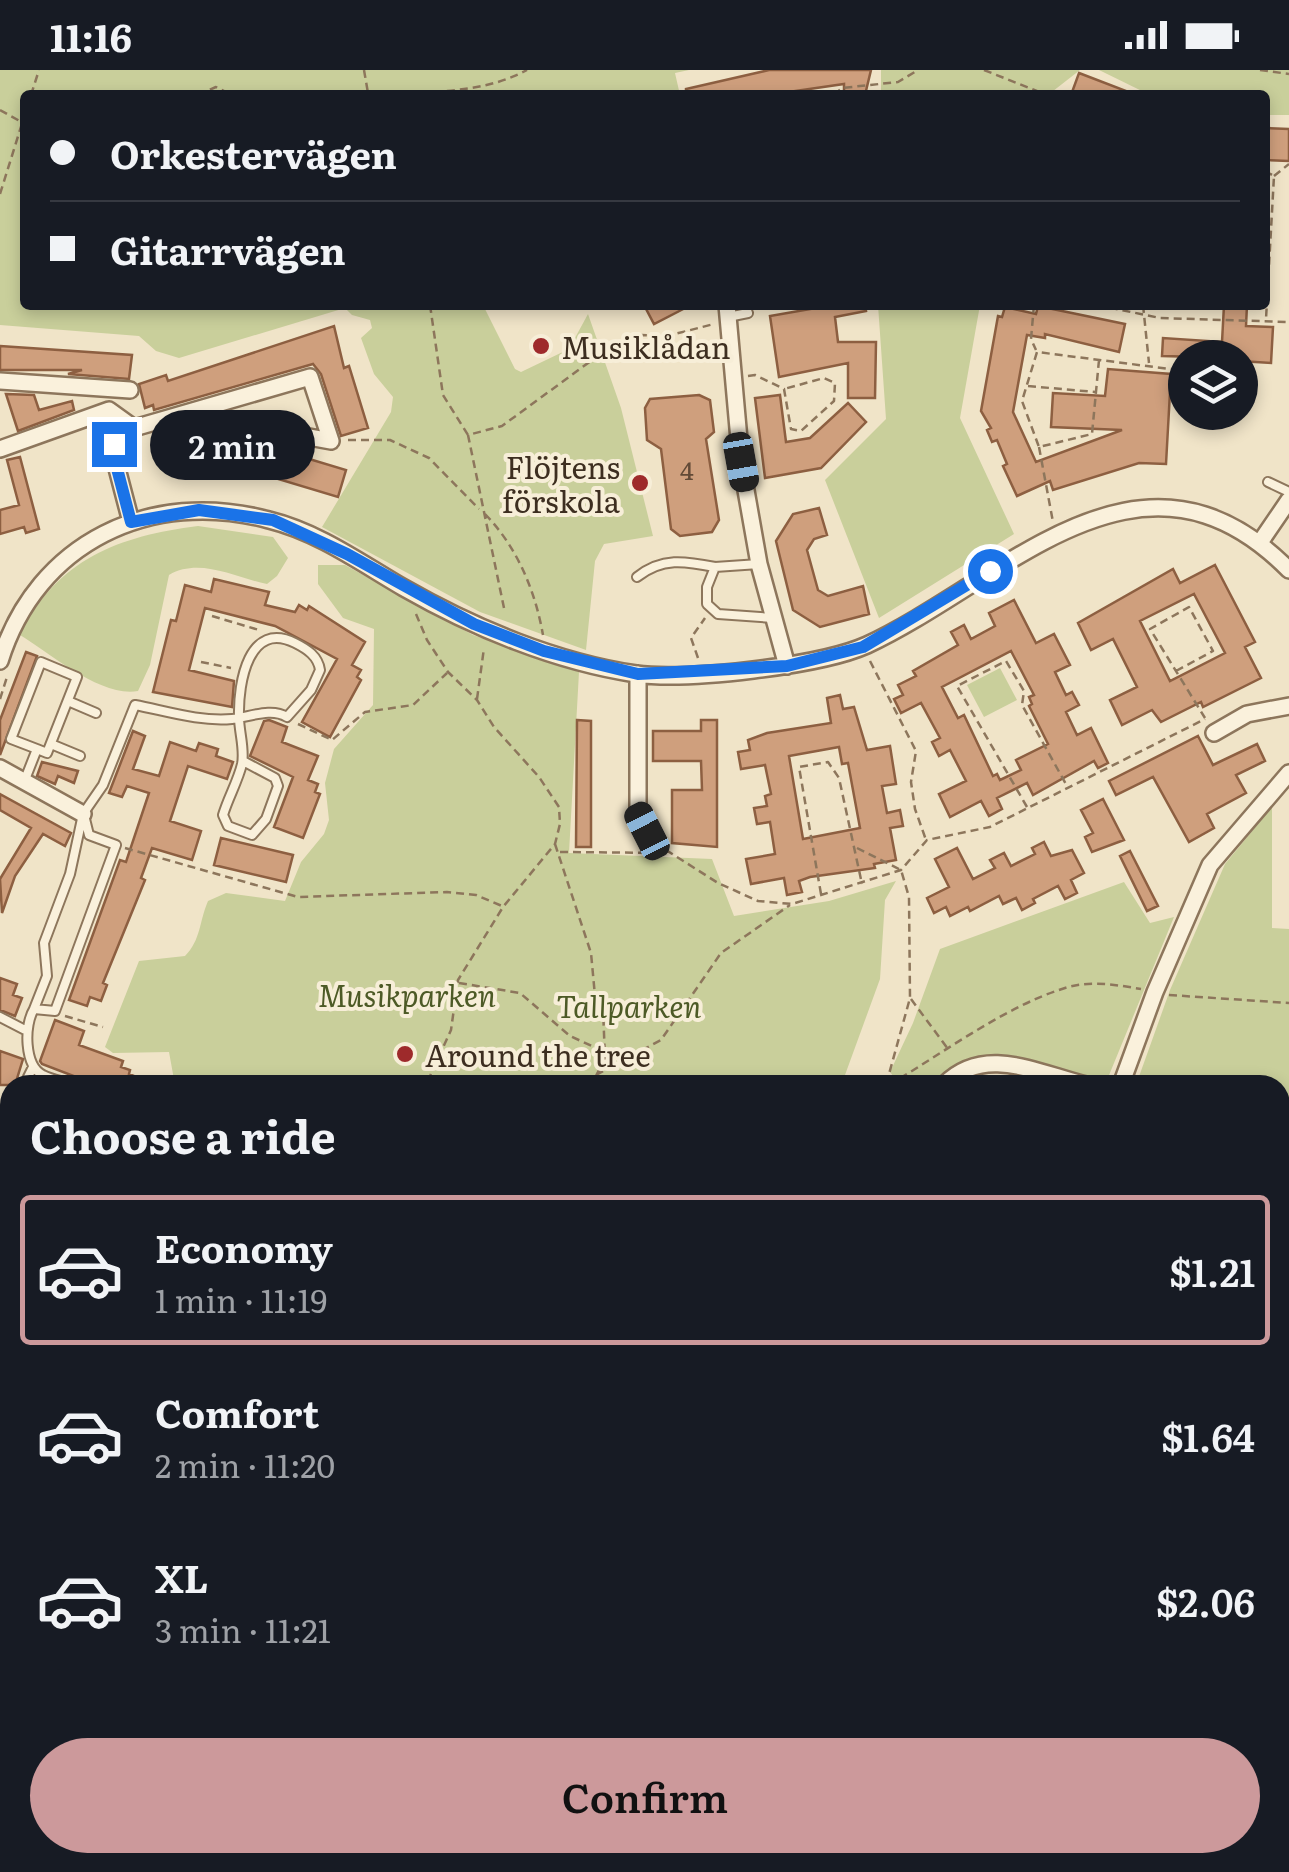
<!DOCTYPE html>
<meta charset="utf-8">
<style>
:root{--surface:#171b24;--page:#20242c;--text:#f1f3f6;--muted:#9ea1a6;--line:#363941;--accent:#cc999b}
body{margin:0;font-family:Literata,serif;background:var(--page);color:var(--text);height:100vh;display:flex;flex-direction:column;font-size:38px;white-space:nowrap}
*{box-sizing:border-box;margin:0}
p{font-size:32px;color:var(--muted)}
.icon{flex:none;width:55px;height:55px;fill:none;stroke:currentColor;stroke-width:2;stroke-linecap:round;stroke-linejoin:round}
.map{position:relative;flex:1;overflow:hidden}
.drawer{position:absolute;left:0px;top:1005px;width:1290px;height:798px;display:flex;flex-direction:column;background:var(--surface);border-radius:30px 30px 0 0;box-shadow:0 5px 15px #0003}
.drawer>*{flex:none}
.top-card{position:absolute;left:20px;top:20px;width:1250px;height:220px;border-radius:10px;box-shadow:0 5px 15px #0003;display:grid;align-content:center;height:220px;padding:0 30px;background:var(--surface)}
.tools{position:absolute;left:1168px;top:270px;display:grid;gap:20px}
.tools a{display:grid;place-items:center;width:90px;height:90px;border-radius:50%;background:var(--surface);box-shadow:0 5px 15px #0003;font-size:50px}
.end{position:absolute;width:45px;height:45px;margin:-22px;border:12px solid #1a73e8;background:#fff;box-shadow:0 0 0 5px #fff}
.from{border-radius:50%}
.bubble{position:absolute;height:70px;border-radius:35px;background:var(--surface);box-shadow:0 5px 15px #0003;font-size:32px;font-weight:600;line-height:70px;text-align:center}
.car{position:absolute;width:30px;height:60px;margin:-30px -15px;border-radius:12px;box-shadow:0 0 8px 2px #0007;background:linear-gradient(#222 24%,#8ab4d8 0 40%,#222 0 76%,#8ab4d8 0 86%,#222 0)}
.top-card b{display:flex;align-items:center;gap:35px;height:95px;font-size:38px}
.top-card b+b{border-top:2px solid var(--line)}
.top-card i{width:25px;height:25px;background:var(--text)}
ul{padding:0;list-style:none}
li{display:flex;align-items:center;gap:30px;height:150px;margin:0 20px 15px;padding:0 10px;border:5px solid transparent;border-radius:10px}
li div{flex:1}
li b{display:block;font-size:38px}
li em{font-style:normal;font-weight:600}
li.active{border-color:var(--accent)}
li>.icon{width:90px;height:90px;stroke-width:1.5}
h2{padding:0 30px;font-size:45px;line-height:120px}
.action{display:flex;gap:20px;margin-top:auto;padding:20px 30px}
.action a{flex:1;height:115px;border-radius:60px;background:var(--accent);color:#111;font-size:40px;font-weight:600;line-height:115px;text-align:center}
.status{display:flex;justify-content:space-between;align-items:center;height:70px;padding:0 50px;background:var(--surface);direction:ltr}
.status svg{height:28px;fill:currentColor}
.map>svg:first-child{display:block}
</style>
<div class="status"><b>11:16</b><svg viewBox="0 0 49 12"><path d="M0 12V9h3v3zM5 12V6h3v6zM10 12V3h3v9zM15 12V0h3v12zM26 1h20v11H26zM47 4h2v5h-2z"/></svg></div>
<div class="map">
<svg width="1289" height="1802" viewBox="0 0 1289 1802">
<rect width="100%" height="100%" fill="#f0e4c8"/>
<path fill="#c9cf9b" d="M0,0h689l-14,3 5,22h-655v210h458l32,64 6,3 48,-23 19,-35 33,94 32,128 -49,8 -9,17 -9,89 -106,-38 -158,-85 69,-115 2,-15 -19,-23 -13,-36 11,-10 -2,-8 -18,-5 -7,-7 -166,50 -23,-7 -17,-15 -139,-11z
M881,0h199l-32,25h-167z
M1099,0h190v45h-24v-20h-115z
M878,235h102l-20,113 54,116 -135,84 -54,-138 61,-61z
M198,456l75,11 15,21 -11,18 -10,8c-31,-6 -67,-27 -98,-9l-19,90 -12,26c-36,7 -87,-37 -118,-56 37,-76 99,-99 178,-109z
M318,495h27l128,70 106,37 -10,181 143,6 22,57 95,-15 67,-20 -11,19 -5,79 -35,96 4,10h-674l-6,-33 -56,1 -8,-6 34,-86 46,-5c16,-16 14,-34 23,-55l18,-8 59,8 16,-39 23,-28 5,-14 -4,-37 9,-34 39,-44 1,-76 -31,-11 -25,-34z
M1000,598l17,32 -33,17 -17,-32z
M1272,737v121l17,1v180h-9v-24h-144l34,-95 55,-126z
M1124,812l26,41 24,-6 -69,168h-19l-86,-21 -56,21h-44l-10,-13 23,-49 27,-74z
M10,1143v286l-10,-2v-281z
M1289,1655v147h-130l-2,-9 123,-1v-135z
M706,1792h109v1l-18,9h-173l4,-4z"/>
<path fill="#cf9f7d" stroke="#8d5f41" stroke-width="2.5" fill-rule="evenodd" d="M769,0h102l-6,25h-21v-11l-76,11h-82v-6z
M1079,3l55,21v1h-63z
M1267,58l22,1v32l-24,-1z
M644,235h47l-37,19z
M833,235h32l1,6 -31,6 3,25h38l-1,56h-27v-35l-69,14 -9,-61z
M1224,235h23l-1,21 27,1 -2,36 -31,-2v-3l-78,-2 1,-18 59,4z
M1038,236l87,18 -6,28 -74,-18v4l-18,-3 -14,77 23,50 86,-32 -71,-3 2,-34 52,3 3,-27 63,5 -5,90 -27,-1 -86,27 -3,-9 -33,15 -14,-30 4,-2 -10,-24 -5,2 -5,-12 4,-2 -10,-17 17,-95 4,1 3,-10 31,7z
M334,256l10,42 5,-2 19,62 -27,8 -20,-62 -8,-10 -159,46 -1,-5 -8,3 -6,-24 27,-9 2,6z
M0,276l132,9 -3,24 -61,-5 14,-4h-82z
M6,324l28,1 5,15 33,-9 2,9 -56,21z
M699,325l11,5 4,32 -8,7 13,81 -7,12 -32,4 -9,-7 -10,-80 -14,-9 -2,-32 5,-9z
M780,325l6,47 24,-4 38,-35 18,19 -45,46 -56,10 -10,-80z
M265,345l8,28 -81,25 -8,-28z
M286,382l60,18 -8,27 -60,-18z
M20,387l19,72 -13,4 -2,-6 -24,7v-24l19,-5 -12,-45z
M819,438l8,27 -13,4 -7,11 11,40 10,6 35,-10 6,28 -49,13 -27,-17 -17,-69 17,-27z
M1215,495l40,77 -10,5 16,31 -58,29 -2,-5 -40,20 -9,-12 -30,15 -12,-25 27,-13 -24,-48 -22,11 -13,-27 95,-54 7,14zM1194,524l31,59 -55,28 -30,-60z
M214,509l55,13 -4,13 30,7 4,-7 8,5 2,-4 56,36 -13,23 9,5 -4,7 4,3 -31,57 -28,-15 35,-63 -62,-33 -70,-18 -16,62 45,11 -2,26 -79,-15 18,-72 5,1 9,-36 26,7z
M1014,530l22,43 18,-9 16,31 -15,7 11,23 6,-3 7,13 -13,7 11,23 14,-7 17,35 -10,5 -4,-7 -61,34 -6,-12 -30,15 5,11 -13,7 -8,-15 -31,16 -11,-23 27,-13 -16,-31 -11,6 -7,-14 8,-4 -19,-35 -20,10 -7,-14 9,-4 -5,-10 18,-9 -3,-5 45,-26 -7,-13 13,-7 7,14 24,-13 -6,-13zM1011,581l23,44 -5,2 3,7 -3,2 19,38 -32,16 5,10 -21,10 -3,-6 -4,2 -29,-61 -6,3 -16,-31z
M26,582l11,4 -37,99v-35z
M840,625l3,14 11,-2 13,43 23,-4 6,38 -14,2 5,27 13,-3 3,16 -13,2 6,32 -22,4 1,4 -65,9 -11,4 3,11 -15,3 -3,-17 -33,6 -5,-25 29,-5 -5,-32 -13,2 -3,-16 13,-2 -2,-10 6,-2 -6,-29 -24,4 -3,-17 12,-2 -2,-10 19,-7 64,-10 -4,-25zM839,677l3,17 6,-1 12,65 -57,11 -14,-83z
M269,650l18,7 -5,15 36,14 -10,24 10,4 -3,8 5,2 -17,44 -29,-11 19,-50 -43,-21 14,-35z
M577,650l14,1v126h-15z
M701,650h16v127l-45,-4v-53h30l-1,-29h-48v-30h48z
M133,661l12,5 -12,33 26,7 11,-34 26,9 3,-8 19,6 -2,7 17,6 -6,17 -39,-13 -18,55 31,10 -9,29 -40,-12 -11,30 4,2 -42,103 4,2 -6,16 -11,-4 -3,9 -18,-6 51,-140 6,2 23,-69 -22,-7 -5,11 -13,-4z
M1198,666l15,29 44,-21 8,17 -29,14 10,18 -39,21 7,14 -25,14 -36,-65 -37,18 -7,-14z
M42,692l36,9 -4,12 -16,-7 -3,8 -18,-8z
M0,724l71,39 -6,13 -22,-12 -28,42 -13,37 -2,-34 31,-51 -31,-18z
M1103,729l21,41 -32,12 -7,-15 8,-4 -12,-23z
M221,768l72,17 -7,27 -72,-17z
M1044,772l7,14 21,-6 12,23 -13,7 6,13 -12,6 -7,-13 -25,13 2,4 -13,7 -6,-12 -13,6 -4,-8 -29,15 -2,-4 -18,9 -4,-9 -12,6 -7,-15 22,-11 -14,-28 22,-11 16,31 22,-11 -5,-8 14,-7 7,13 24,-12 -3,-6z
M1130,781l28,55 -11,5 -27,-55z
M0,908l17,6 -4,11 9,3 -7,18 -15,-6z
M55,950l29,11 -5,14 44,16 -2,6 9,3 -1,4 26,11h-58l-55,-21 -2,-3z
M0,981l23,8 -8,26h-15z"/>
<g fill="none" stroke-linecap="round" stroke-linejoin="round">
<defs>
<path id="lane" d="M728,247l20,-4
M1268,412l21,10
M759,494l-44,3 -8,20v17l11,10 55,4
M637,507c25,-20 48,-16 78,-10
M68,631l28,12
M51,674l29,12
M24,712l13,-33 -26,-10 30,-77 36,15 -30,76 -10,-4
M34,939l13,-33 -3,-33 26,-69 13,-60 20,-29 32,-80c31,6 65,17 97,14 18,-2 39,-12 55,-2l24,-27 9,-20c-2,-14 -13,-21 -25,-27 -46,-23 -57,39 -56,74 0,15 6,32 3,47 -4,17 -14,34 -19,51l5,11 24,9 14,-16 12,-33 -3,-8 -32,-17
M0,947l27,14
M24,1015l9,-18
M74,1015c-10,-4 -22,-5 -31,-10 -19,-9 -19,-50 -9,-66l21,2 61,-166 -27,-10 -4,-16
M7,1116l3,-16"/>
<path id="street" d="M727,235l14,157 18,102 28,102
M0,311l130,9
M0,379l109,-39 25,18
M131,452l-17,-65 1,-14 19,-15 176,-51 21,64 -22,-4
M1261,471l28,-41
M0,591c37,-119 151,-173 269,-141 49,12 92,43 135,68 70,40 152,74 232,86 52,7 184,-8 231,-29 139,-65 274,-225 422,-75
M638,604v138l9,19
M1214,663l33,-19 42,-8
M0,698l83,46
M944,1015c40,-41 93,-12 142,0
M1121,1015l34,-93 55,-127 79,-92
M1280,1388l9,-1
M1136,1792l2,10
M39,1802l16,-10
M973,1802l1,-4 44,4"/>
</defs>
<use href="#lane" stroke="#8d765c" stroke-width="12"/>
<use href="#street" stroke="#8d765c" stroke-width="20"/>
<path stroke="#8d765c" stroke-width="2.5" stroke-dasharray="8 5" stroke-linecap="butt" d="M364,0l4,23
M984,0l63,25
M1260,0l29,4
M31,25l8,-25
M198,25l18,-8 16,8
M356,25c58,-5 119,3 171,-25
M834,25l8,-7 56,-6 20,-12
M0,40l25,14
M1265,101l9,5 -8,143
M1274,106l15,-12
M0,124l25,-80
M430,235l13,90 25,40
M1034,235l-3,34 5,11
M1097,235l63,13 129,4
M1143,235l6,58
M1099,290l-7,74 -53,13 -17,-46 15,-49c47,6 94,12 141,18
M748,306l7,-1 29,14 7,40 10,2 33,-30 1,-18 -11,-5 -40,11
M1028,316l67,6
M348,370h42l39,18 50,51
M1039,377l14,75
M485,444c32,33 50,76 58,121
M504,538l-36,-173 34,-9 112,-82 27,-9 26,1 47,-12
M416,544l11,26 21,32 29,28 17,27 45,50 20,30 1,17 -5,20 -52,63 -45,73 -7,50 -25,55
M212,546l47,14
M698,588l-7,-20 14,-20
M870,591l46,90 -5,31 4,27 11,31
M201,592l30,6
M1176,601l37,-20 -24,-44 -39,22 55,89
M0,629l7,-22
M477,629l7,-51
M298,654l34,16 33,-28 48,-7 34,-32
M1027,737l-70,-121 49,-25 18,30 -2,14 45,81
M655,773l63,40 40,18 34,3 109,-34 26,-30 63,-13 215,-108
M555,774l36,109 4,43 8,12 2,51 -14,26
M125,778l173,49 149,-5 29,3 26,11
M857,778l44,22 8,27 1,101 -24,87
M560,782l107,1
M821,824l-22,-127 29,-5 11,16 23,106
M459,913l61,10 50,43 35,16
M1169,925l120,8
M911,929l37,50
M65,946l38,11
M596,1005l65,-35 60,-87 69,-48
M889,1015c54,-32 117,-79 176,-97 25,-8 52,-3 76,1
M6,1127l-4,29 8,48
M1280,1168h9
M0,1358l10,-3
M0,1489l10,3
M1280,1523l9,1
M0,1645l10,-48
M0,1682l10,2
M1280,1770l9,-23
M1280,1776l9,4
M736,1792l12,10
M1115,1792l5,9
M339,1802l3,-10
M609,1802v-10
M1051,1802l5,-10
M1169,1802l8,-10
M1273,1802l2,-10"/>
<use href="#lane" stroke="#faf1dc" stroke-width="8"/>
<use href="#street" stroke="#faf1dc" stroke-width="15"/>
</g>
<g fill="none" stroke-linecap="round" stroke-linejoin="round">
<path stroke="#1a73e8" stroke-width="12" d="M114,374v13l17,65 68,-12 74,10 74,34 127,70 70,27 94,23 149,-8 76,-19 127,-76"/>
</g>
<g fill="#9e2a2b" stroke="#f7eed8" stroke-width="4">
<circle cx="541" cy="276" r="10"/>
<circle cx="640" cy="413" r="10"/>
<circle cx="405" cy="984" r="10"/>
</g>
<g text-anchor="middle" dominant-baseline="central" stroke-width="8" stroke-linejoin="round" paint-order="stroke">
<g font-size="25" fill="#624a37">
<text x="687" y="399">4</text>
</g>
<g font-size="30" fill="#3d2e20" stroke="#f7eed8" text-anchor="start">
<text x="561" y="276">Musiklådan</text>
<text x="620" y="396" text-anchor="end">Flöjtens<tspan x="620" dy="34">förskola</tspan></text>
<text x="425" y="984">Around the tree</text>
</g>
<g font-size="30" font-style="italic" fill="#4d5a26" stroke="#f7eed8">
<text x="407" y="924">Musikparken</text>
<text x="629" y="935">Tallparken</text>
</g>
</g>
</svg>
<div class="tools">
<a><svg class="icon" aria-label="layers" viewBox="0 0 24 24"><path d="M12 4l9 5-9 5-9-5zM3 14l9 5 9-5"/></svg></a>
</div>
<i class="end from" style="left:990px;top:501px"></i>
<i class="end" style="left:114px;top:374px"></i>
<div class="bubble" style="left:150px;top:340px;width:165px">2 min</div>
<i class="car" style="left:741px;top:392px;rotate:170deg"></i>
<i class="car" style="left:647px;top:761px;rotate:333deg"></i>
<div class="top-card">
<b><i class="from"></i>Orkestervägen</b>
<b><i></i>Gitarrvägen</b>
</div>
<section class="drawer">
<h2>Choose a ride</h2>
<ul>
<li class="active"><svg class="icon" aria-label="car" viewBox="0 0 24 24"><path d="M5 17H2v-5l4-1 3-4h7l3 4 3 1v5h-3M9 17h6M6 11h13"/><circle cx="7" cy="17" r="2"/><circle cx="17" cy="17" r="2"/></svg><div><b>Economy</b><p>1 min · 11:19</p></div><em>$1.21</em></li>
<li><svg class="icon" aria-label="car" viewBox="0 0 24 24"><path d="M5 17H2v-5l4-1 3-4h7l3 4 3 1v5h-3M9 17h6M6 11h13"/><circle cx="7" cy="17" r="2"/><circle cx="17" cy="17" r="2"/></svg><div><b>Comfort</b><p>2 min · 11:20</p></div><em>$1.64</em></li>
<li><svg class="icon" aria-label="car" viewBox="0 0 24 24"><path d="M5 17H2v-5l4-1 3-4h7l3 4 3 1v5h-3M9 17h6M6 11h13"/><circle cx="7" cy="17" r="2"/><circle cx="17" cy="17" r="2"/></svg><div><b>XL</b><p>3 min · 11:21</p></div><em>$2.06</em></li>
</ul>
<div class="action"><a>Confirm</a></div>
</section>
</div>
